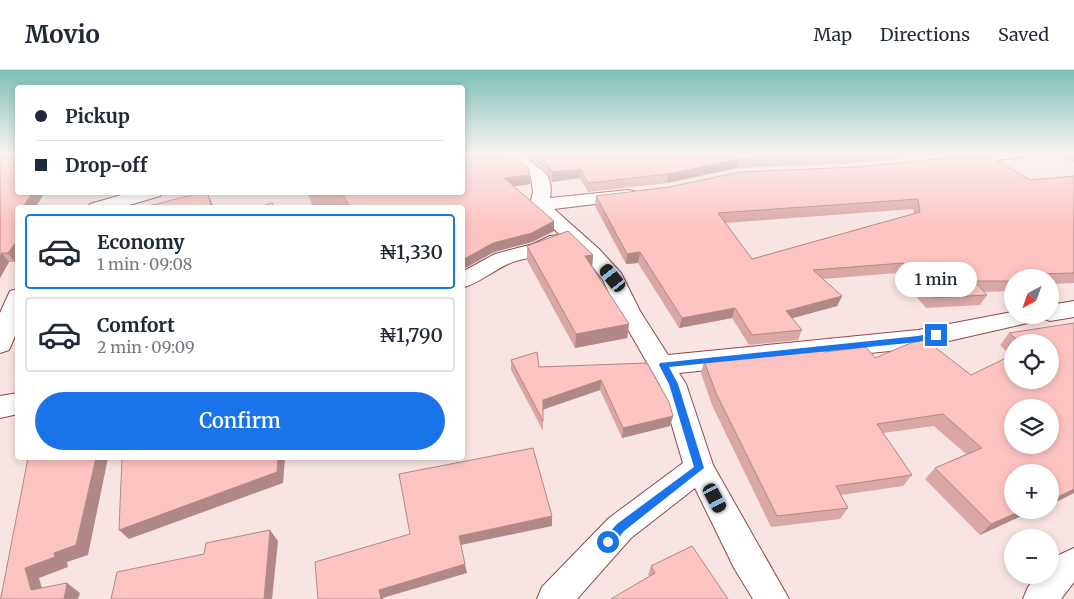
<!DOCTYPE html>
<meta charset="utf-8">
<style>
:root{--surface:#fff;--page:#f2f2f3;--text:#1f2937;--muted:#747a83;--line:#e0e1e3;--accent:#1a73e8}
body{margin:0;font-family:Merriweather,serif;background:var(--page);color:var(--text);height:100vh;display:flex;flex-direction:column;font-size:19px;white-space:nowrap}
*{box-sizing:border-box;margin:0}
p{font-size:16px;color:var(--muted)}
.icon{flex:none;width:28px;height:28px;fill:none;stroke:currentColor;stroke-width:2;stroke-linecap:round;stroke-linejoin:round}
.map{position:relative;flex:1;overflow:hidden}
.sheet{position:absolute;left:15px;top:135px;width:450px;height:255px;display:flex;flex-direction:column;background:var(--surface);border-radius:5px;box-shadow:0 2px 8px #0003}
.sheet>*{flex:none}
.top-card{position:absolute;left:15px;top:15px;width:450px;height:110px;border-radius:5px;box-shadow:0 2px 8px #0003;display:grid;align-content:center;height:110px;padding:0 20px;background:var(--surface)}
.needle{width:32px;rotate:221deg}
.buttons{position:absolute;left:1004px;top:199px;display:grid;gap:10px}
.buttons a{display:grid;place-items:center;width:55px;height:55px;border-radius:50%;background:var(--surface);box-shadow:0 2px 8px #0003;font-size:25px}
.end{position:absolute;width:22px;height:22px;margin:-11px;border:6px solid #1a73e8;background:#fff;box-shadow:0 0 0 2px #fff}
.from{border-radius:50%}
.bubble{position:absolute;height:35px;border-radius:18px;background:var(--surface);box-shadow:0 2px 8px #0003;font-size:16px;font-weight:600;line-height:35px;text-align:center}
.car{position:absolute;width:15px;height:30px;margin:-15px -8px;border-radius:6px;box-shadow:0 0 4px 1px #0007;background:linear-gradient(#222 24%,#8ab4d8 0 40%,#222 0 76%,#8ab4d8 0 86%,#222 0)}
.top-card b{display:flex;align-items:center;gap:18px;height:48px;font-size:19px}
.top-card b+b{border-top:1px solid var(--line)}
.top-card i{width:12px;height:12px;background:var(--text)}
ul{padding:9px 0 0;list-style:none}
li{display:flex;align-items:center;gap:15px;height:75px;margin:0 10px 8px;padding:0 10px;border:2px solid var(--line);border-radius:5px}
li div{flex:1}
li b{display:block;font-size:19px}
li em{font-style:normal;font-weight:600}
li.selected{border-color:var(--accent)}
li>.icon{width:45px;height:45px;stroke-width:1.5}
.cta{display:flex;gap:10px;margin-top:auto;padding:10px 20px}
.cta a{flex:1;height:58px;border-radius:30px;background:var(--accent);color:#fff;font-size:20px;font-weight:600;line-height:58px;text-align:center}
header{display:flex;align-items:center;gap:30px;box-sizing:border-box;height:70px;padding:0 25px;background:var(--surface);border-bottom:1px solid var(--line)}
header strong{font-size:24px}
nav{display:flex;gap:28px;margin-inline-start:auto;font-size:18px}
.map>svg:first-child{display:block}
</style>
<header>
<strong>Movio</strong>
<nav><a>Map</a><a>Directions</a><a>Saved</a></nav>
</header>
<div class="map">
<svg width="1074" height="529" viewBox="0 0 1074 529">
<rect width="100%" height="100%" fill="#f7e4e3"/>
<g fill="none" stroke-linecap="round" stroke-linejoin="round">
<defs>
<path id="street" d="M507,83h16c13,18 32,15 27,45l78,-8 6,1 3,4 -3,4 -6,1 -74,9 45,40 22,24 19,38 28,44 250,-25 94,-18v3h38v-10l24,-4v16l-24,4 -5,-2 -127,29 -239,25 7,11 27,81 76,134h-36l-19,-31 -39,-80 -64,50 -54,61h-40l5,-12 67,-69 74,-55 -23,-78 -42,-73 -15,-32 -18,-23 -18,-16c-12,16 -42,15 -59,23 -15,7 -29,19 -46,24v-16l33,-18 38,-10 17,-8 10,-1 -30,-30 3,-13 -2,-15 -17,-14z
M969,83h56l-2,4 -6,1 -63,6 -6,-1 -2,-4 2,-4z
M132,122h31l-3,4 -41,12h-31l2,-4z
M18,219v40l-9,21 -9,3v-40l10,-22z
M18,323v21l-18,4v-22z
M1074,478v34l-13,17h-38l5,-12 10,-12h12v-16z"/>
</defs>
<use href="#street" stroke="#944747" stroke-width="2"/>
<use href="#street" fill="#fff" fill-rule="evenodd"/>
</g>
<path fill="#d9a8a6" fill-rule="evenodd" d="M0,83l18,39h27l-10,16h-17v49l-3,5h-6l-9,16z
M525,83h434l-105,10 -117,5 -70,15 -79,9 -8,-14 -28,4 -7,-12z
M1059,83h15v9z
M1074,106v107l-24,1v-6h-38v13l-28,1 3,3 -7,10 -54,3 -29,-35 -74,6 19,17 -5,10 -45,12 10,12 -4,10 -49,5 -17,-27 -53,10 -41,-65 -12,1 -31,-58 1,-10 434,-16zM913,139l1,5 -162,45 -27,-36z
M530,114l-16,2 40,45 -22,11 -38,10 -27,15 -5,2v-61h-114l-1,-3h-35l-3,-9z
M527,176l66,9 -1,12 37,57 -2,14 -52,10 -48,-88z
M1074,253v170l-24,12v-33l-38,38h29l-8,4 -3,-2 -50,23 -55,-56 10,-11 31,-14 -32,-28 -51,7 29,42 -9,11 -62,9 7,13 -8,11 -69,8 -59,-122 -11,-32 3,-12 120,-9 51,6 96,17 40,-19 -11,-11 9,-12zM1012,272h38l-38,38z
M511,290l28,7 108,-4 26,53 -3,10 -48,12 -22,-48 -57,19v22l-32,-61z
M651,496l77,33 -78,-22 -2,-2z"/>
<path fill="#b08887" d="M739,89l-2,9 -70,15 1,-9z
M581,99l-1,9 -28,4v-10z
M530,105v9l-26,4v-10z
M33,122h12l-10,16h-13z
M207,122l5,11 1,5h-1z
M554,151v10l-22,11 -38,10 -27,15 -5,2v-11l31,-15z
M18,169v18l-3,5 -7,-9z
M640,182l-2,11 -12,1 1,-10z
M2,183l7,9 -9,16v-21z
M593,185l-1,14 -7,-13z
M842,226l-5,10 -55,15 4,-10z
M735,238l-3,10 -53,10 3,-10z
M629,254l-2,14 -52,10 1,-14z
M601,310l-1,10 -58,20 1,-10z
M673,346l-3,10 -48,12 1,-10z
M96,388h12l-20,97 -21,7 1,5 -29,11 6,21 -14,-9 -6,-22z
M278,388h7l-2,25 -154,56 -10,-9z
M1074,419v4l-24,12v-4z
M1023,440h9l-2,2 -50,23 11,-11z
M552,446v10l-91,19 -2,-9z
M270,460l8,11 -6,58h-8z
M465,494l2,9 -84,25v1h-2l-2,-9z
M67,513l13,10 -2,6h-14z"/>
<path fill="#fcc3c1" stroke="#b08887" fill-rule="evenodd" d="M0,83h18v39h15l-11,16h-4v31l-10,14h-6l-2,4z
M462,83h49l18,16 1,6 -26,3 50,43 -22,12 -39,10 -27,15h-4v-50h-112l-6,-12h-35l1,-4h152z
M535,83h339l-16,1 -119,5 -71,15 -80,9 -7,-14 -29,3 -7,-11z
M986,84l44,26 44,-4v97l-40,1 3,4h-25v3h-38l13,14 -55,3 -29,-35 -90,7 29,26 -56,15 16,19 -50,5 -17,-27 -53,10 -42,-66 -13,2 -31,-58 73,-9 71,-15 118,-5zM918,129l2,13 -168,47 -34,-46z
M204,122h3l5,16h-71z
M272,133l2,5h-19z
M568,161l25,24 -8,1 44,68 -53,10 -49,-88z
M1074,253v166l-24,12v-29h-38v38h11l-32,14 -56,-56 47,-20 -39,-34 -66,10 35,51 -76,11 12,22 -71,8 -61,-123 -12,-32 117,-12 3,3 42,-5 9,11 48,-20 48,37 41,-20v25h38v-38h-30l-11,-9zM1012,338h38v37h-38z
M537,282l2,15 108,-4 22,39 4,14 -50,12 -22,-48 -58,20v21l-32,-61z
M533,378l19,68 -93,20 6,28 -86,26 2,9h-63l-3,-37 95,-28 -11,-60z
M28,388h68l-20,87 -22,8 1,4 -30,11 6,22 36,-7 -3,16h-64v-1l1,-1z
M122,388h156l-1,14 -158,58z
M270,460l-6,69h-153l6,-27 87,-18 2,-11z
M692,476l36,53h-117l44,-26 -4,-7z"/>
<linearGradient id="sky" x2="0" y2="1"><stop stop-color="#7bc0b6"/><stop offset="0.53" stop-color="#fbf3f2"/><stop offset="1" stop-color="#fbf3f2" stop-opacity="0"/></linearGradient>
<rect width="1074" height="157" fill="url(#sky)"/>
<path fill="#1a73e8" d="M936,262l3,1v4l-21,5 -249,25 9,17 26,84 -80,63 -12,15h-8v-8l13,-14 77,-57 -25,-83 -10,-19 1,-2 258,-27z"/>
</svg>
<div class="buttons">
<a><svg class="needle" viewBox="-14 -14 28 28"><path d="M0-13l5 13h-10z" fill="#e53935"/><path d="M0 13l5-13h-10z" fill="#747a83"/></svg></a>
<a><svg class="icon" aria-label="locate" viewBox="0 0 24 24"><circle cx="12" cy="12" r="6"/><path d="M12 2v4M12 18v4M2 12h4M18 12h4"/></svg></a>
<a><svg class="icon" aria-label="layers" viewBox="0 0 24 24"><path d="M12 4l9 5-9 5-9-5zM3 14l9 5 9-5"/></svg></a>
<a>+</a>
<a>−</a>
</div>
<i class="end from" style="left:608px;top:472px"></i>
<i class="end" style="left:936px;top:265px"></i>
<div class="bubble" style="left:895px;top:192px;width:82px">1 min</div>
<i class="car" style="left:613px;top:208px;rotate:321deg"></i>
<i class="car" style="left:715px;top:428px;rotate:152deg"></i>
<div class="top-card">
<b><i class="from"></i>Pickup</b>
<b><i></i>Drop-off</b>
</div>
<section class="sheet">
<ul>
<li class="selected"><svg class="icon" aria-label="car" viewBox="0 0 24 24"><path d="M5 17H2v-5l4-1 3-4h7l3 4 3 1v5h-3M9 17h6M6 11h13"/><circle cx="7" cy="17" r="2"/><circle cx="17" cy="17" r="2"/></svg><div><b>Economy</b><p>1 min · 09:08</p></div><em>₦1,330</em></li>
<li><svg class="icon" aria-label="car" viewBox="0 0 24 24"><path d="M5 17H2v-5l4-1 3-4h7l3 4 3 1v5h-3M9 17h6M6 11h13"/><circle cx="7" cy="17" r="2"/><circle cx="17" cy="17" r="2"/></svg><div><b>Comfort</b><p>2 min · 09:09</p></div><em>₦1,790</em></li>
</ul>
<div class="cta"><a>Confirm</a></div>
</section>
</div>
